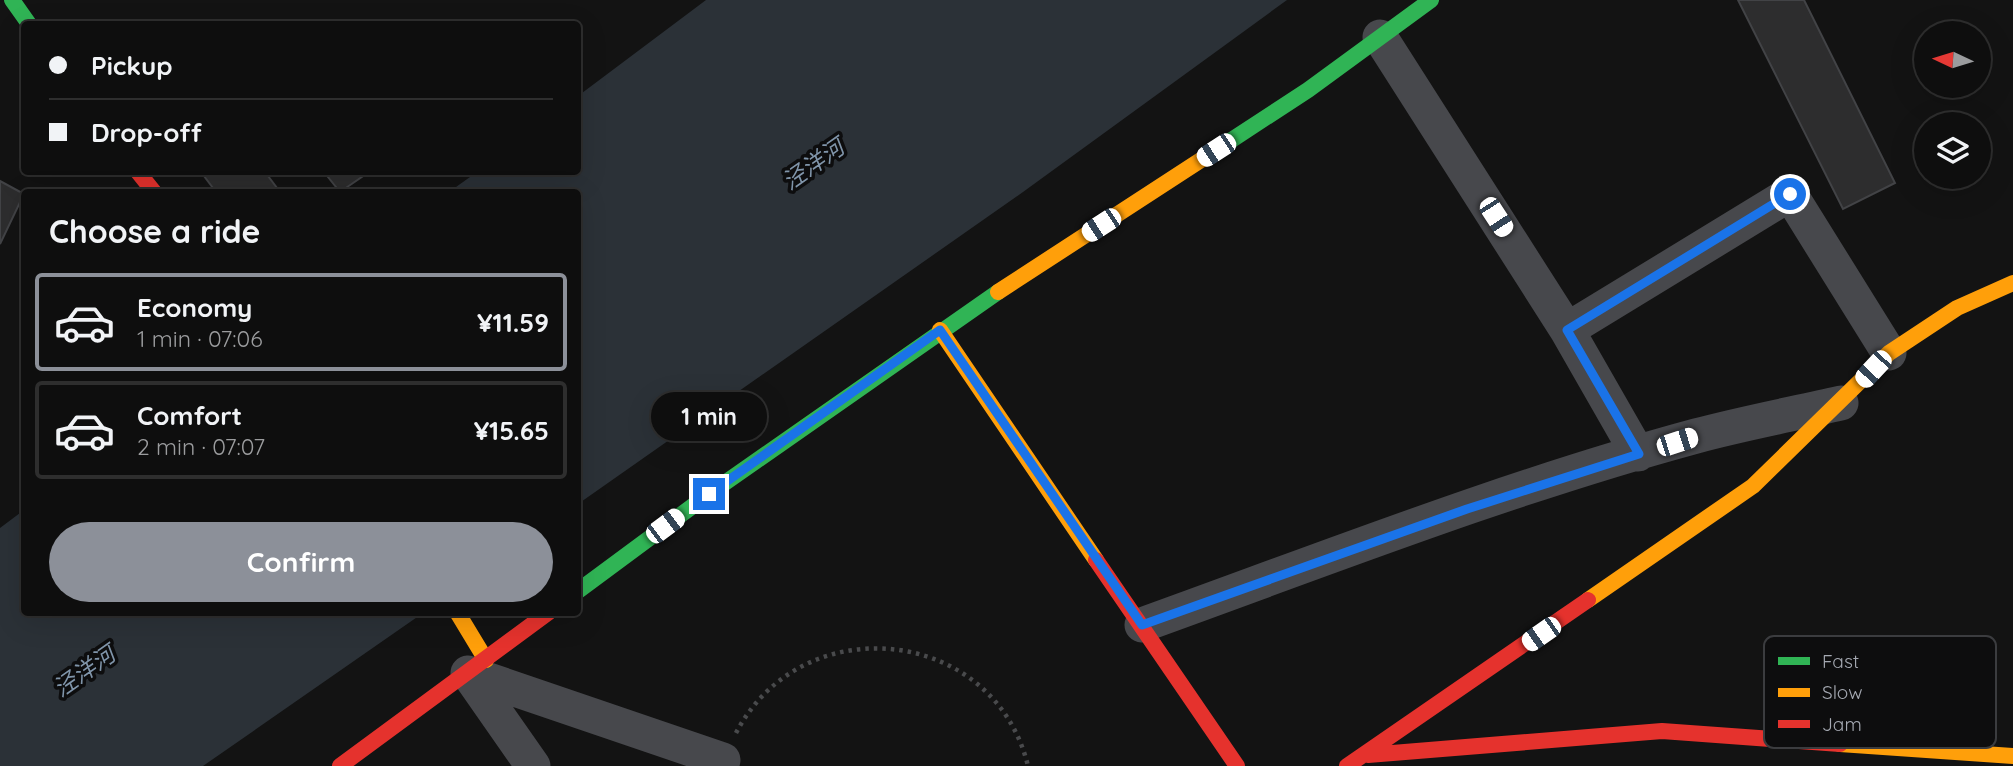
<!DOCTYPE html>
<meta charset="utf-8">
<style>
:root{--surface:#0e0e0e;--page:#171717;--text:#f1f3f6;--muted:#9b9c9e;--line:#2e2e2e;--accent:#8c9099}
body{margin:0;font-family:Quicksand,"Noto Sans SC",sans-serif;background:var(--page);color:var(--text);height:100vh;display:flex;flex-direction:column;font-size:26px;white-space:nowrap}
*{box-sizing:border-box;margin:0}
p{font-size:23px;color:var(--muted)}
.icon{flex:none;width:38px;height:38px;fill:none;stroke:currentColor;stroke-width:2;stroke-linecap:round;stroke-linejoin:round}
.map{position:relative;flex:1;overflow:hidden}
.sheet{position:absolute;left:21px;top:189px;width:560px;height:427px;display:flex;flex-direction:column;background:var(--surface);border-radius:7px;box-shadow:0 7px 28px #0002,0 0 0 2px var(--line)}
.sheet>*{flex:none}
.top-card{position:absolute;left:21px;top:21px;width:560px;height:154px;border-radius:7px;box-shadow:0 7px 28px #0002,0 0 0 2px var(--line);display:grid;align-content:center;height:154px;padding:0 28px;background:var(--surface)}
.needle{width:46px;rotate:274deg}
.tools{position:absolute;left:1914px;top:21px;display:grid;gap:14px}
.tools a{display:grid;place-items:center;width:77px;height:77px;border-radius:50%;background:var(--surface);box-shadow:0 7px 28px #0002,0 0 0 2px var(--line);font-size:35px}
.end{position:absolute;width:32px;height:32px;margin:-16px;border:9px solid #1a73e8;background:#fff;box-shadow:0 0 0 4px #fff}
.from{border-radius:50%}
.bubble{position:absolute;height:49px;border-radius:24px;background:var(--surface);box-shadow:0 7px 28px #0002,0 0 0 2px var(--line);font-size:23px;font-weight:700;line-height:49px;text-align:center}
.car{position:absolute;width:21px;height:42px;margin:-21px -10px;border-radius:9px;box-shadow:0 0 5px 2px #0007;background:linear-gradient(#fff 24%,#345 0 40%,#fff 0 76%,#345 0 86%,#fff 0)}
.top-card b{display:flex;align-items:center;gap:24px;height:66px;font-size:26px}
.top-card b+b{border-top:2px solid var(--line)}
.top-card i{width:18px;height:18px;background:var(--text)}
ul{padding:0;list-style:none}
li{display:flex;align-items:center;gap:21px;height:98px;margin:0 14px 10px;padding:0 14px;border:4px solid var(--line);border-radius:7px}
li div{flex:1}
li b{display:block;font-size:26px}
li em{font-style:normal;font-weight:700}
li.current{border-color:var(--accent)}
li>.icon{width:63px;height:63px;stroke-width:1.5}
h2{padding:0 28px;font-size:32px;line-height:84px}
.action{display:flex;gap:14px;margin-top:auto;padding:14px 28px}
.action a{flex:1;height:80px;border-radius:42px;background:var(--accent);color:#fff;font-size:28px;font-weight:700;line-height:80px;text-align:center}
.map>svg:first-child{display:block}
</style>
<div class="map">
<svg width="2013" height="766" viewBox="0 0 2013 766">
<rect width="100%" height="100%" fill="#131313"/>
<path fill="#2b3137" d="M706,0h581l-264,192 -445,312v-312h-129l28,-20h101v-76z
M24,510v102l399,1 -220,153h-203v-238z"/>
<path fill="#2d2d2e" stroke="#424346" stroke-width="2" d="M1738,0h66l91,183 -52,26z
M201,172h64l15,20h-64z
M324,172h45l-29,20z
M0,181l24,13 -24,50z"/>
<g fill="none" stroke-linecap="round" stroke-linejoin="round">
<path stroke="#494a4c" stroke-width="4.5" stroke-dasharray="3.5 5" stroke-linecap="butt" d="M736,733c66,-127 258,-107 292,33"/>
<path stroke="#47484c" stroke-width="35" d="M1380,37l187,293 71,124
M1567,330l223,-136 99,159
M1142,625c183,-66 366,-138 554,-189 48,-13 97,-22 145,-33
M468,673l255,87
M468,673l65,93"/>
<path stroke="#30b455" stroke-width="16" d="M12,0l17,24
M1227,143l81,-53 123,-90
M578,591l131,-97 289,-202"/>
<path stroke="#ff9f0a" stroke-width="16" d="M998,292l229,-149
M940,330l156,230
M1588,600l165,-114 136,-133 68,-45 56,-25
M457,612l29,48
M1840,744l173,12"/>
<path stroke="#e5322d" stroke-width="16" d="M138,172l16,20
M1096,560l141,206
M1368,755l294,-24 178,13
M340,766l209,-154
M1347,766l241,-166"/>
</g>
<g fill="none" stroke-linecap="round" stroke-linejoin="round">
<path stroke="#1a73e8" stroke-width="9" d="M709,494l231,-164 202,295 325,-116 172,-55 -72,-124 223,-136"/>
</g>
<g text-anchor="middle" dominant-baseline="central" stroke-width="7" stroke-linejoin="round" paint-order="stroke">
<g font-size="23" font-style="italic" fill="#8095aa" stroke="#0d0d0e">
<text transform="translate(813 164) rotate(-35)">泾洋河</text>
<text transform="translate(84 671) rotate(-35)">泾洋河</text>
</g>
</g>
<rect x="1764" y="636" width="232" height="112" rx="10" fill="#0d0d0e" stroke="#3b3c3f" stroke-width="2"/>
<rect x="1778" y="657" width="32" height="8" fill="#30b455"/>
<rect x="1778" y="688" width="32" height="9" fill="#ff9f0a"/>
<rect x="1778" y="720" width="32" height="8" fill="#e5322d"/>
<g font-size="19" fill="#a5a9b2">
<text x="1822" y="668">Fast</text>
<text x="1822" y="699">Slow</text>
<text x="1822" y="731">Jam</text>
</g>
</svg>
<div class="tools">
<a><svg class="needle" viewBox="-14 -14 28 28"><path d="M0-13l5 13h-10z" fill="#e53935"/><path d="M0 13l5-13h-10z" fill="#9b9c9e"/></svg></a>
<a><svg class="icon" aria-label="layers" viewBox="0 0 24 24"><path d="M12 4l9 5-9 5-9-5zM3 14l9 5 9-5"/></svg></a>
</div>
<i class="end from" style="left:1790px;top:194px"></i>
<i class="end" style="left:709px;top:494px"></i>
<div class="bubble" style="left:651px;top:392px;width:116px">1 min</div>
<i class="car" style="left:1216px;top:150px;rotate:237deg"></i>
<i class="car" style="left:1496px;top:217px;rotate:147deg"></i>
<i class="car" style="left:1101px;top:225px;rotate:237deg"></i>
<i class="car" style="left:1873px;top:369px;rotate:223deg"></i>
<i class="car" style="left:1677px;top:442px;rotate:72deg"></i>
<i class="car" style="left:665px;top:526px;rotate:53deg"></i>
<i class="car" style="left:1541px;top:634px;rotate:235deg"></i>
<div class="top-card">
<b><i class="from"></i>Pickup</b>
<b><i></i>Drop-off</b>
</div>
<section class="sheet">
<h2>Choose a ride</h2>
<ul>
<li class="current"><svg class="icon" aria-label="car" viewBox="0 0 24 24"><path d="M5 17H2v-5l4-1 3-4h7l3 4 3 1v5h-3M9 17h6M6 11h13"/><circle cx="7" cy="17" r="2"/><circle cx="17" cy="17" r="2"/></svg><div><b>Economy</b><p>1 min · 07:06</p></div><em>¥11.59</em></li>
<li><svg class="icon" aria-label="car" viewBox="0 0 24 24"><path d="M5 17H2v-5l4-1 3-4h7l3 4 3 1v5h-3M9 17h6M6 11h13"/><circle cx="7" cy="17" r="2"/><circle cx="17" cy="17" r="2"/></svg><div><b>Comfort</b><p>2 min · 07:07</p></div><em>¥15.65</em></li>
</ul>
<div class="action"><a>Confirm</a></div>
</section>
</div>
